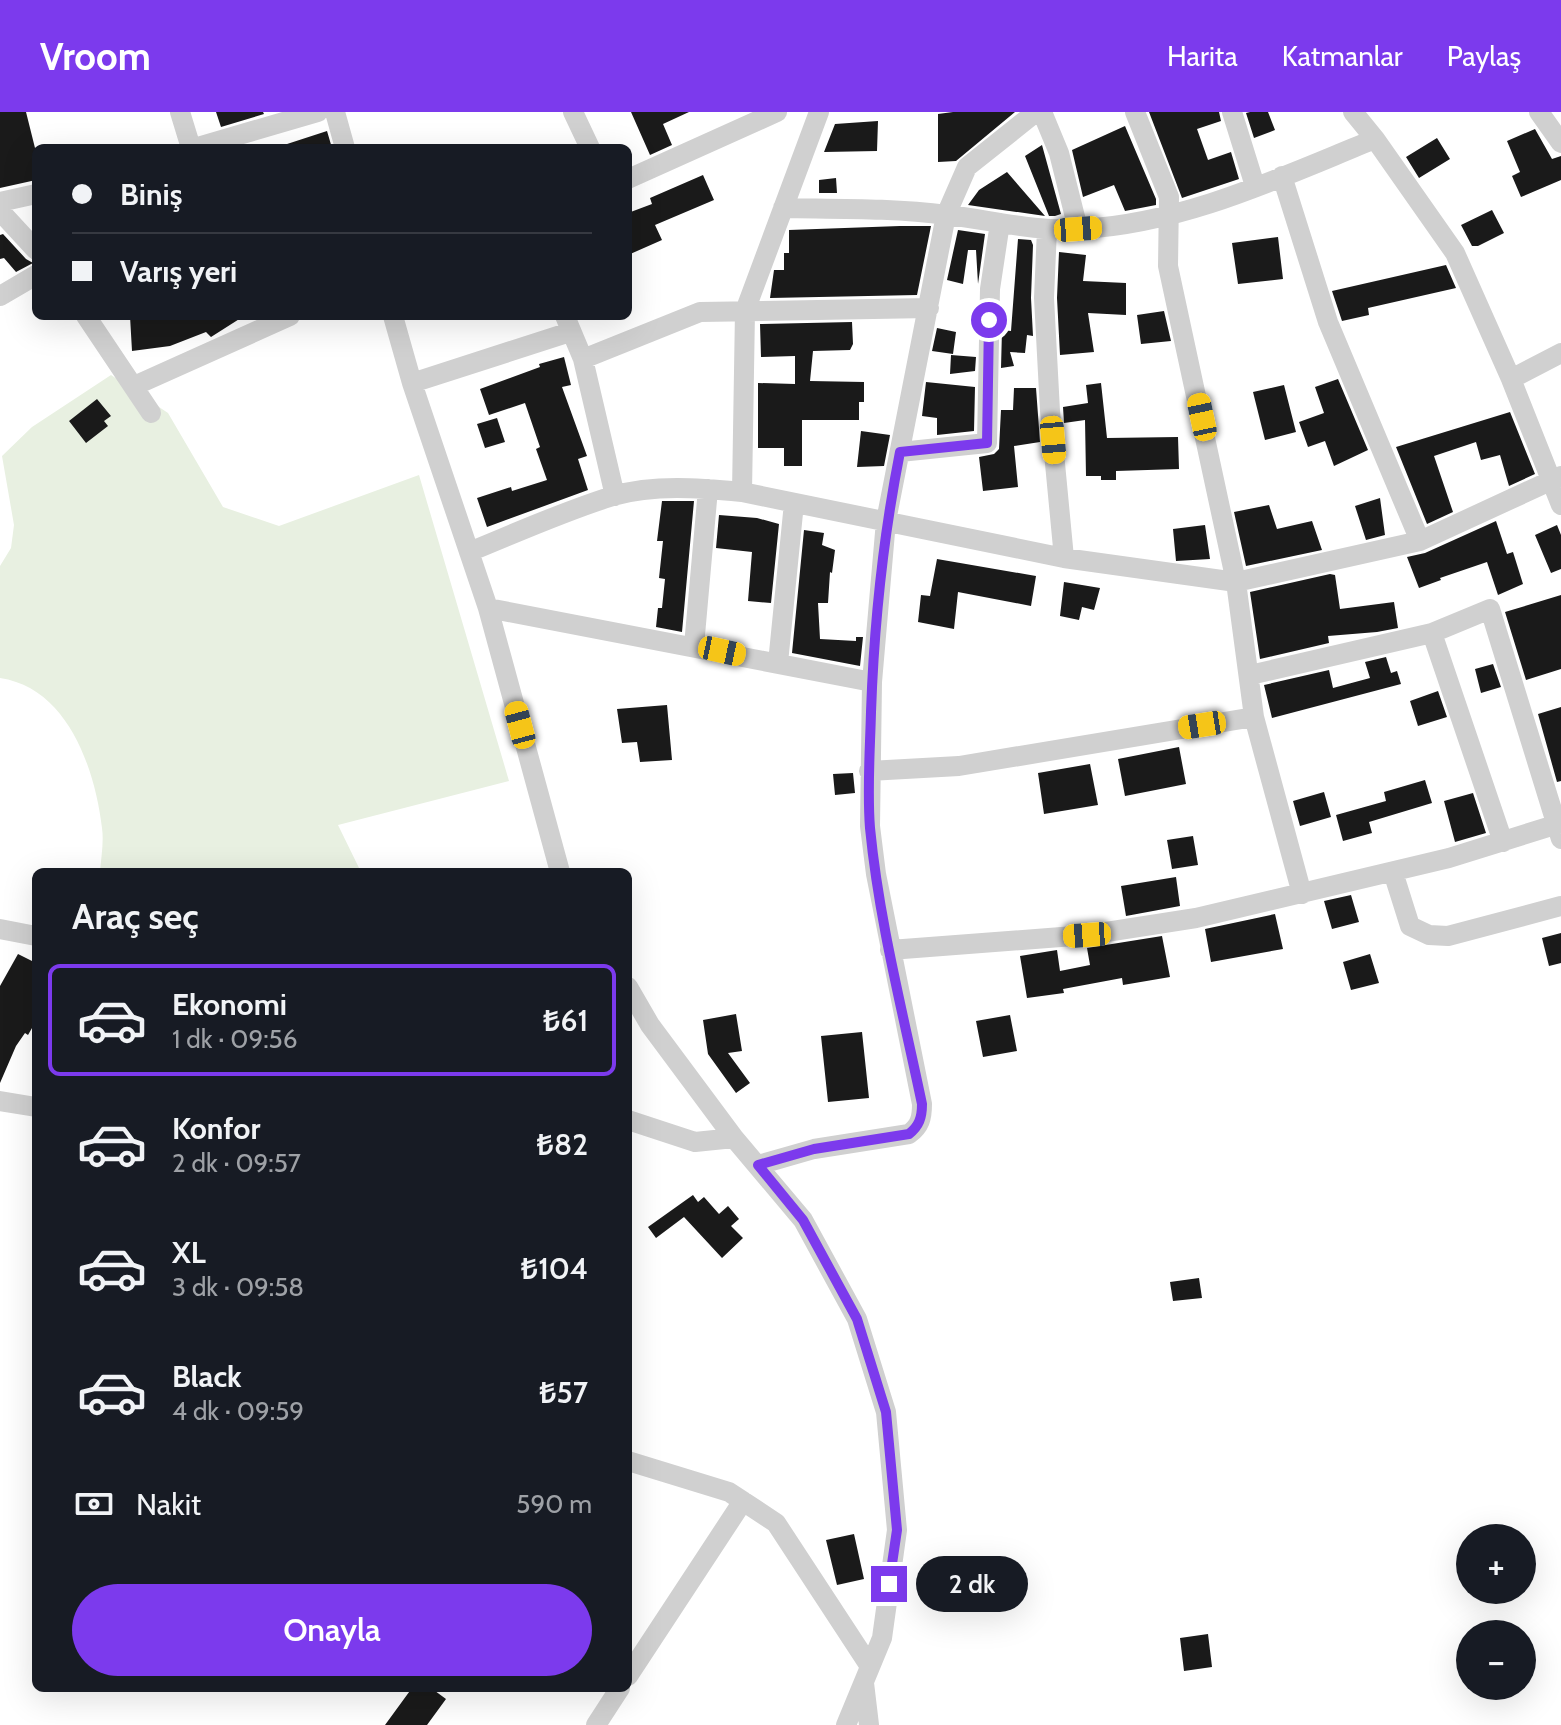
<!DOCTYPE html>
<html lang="tr">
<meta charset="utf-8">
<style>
:root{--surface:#171b24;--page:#20242c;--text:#f1f3f6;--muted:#9ea1a6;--line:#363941;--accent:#7c3aed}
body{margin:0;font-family:Cabin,sans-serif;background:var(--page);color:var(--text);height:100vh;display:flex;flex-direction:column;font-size:30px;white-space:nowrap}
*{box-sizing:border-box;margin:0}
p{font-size:26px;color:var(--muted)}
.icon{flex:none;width:44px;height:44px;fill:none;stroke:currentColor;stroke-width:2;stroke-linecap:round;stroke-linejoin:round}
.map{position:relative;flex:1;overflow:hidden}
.sheet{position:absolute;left:32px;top:756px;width:600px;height:824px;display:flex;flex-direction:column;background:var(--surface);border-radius:12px;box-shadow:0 8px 32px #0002}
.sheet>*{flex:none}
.hud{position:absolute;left:32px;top:32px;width:600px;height:176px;border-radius:12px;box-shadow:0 8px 32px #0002;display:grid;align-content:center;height:176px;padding:0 40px;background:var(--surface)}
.buttons{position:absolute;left:1456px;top:1412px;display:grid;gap:16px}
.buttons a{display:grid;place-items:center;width:80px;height:80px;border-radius:50%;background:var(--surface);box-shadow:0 8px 32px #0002;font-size:40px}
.end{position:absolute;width:36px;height:36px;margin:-18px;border:10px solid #7c3aed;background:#fff;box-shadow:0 0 0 4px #fff}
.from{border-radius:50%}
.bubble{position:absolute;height:56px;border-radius:28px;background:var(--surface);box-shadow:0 8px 32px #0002;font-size:26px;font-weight:600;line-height:56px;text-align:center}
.car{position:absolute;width:24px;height:48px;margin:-24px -12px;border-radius:10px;box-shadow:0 0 6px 2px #0007;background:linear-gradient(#f5c518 24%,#345 0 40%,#f5c518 0 76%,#345 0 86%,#f5c518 0)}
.hud b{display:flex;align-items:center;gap:28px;height:76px;font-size:30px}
.hud b+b{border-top:2px solid var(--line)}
.hud i{width:20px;height:20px;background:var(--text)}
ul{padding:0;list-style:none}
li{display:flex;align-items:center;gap:24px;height:112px;margin:0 16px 12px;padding:0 24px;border:4px solid transparent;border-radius:12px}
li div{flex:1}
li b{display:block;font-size:30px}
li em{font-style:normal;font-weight:600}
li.active{border-color:var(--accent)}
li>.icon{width:72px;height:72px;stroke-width:1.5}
h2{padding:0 40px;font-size:36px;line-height:96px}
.pay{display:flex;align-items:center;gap:20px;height:88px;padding:0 40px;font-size:30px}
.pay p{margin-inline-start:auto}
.action{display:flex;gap:16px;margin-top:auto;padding:16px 40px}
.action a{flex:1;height:92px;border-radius:48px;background:var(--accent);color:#fff;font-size:32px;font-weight:600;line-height:92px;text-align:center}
header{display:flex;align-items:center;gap:48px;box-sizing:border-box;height:112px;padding:0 40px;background:var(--accent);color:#fff}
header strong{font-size:38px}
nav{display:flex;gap:44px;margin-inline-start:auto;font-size:28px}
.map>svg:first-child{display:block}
</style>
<header>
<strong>Vroom</strong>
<nav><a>Harita</a><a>Katmanlar</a><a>Paylaş</a></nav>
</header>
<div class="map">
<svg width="1561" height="1613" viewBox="0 0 1561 1613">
<rect width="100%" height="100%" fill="#fff"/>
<path fill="#e8f0e1" d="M111,263l57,38 55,94 56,19 140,-51 90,306 -171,44 23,47h-261c1,-14 4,-30 2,-44 -7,-59 -34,-140 -102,-150v-112l11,-18 3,-23 -12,-69 30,-29z"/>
<path fill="#1a1a1a" d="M0,0h26l10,40v28l-36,8z
M216,0h47l1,2 -43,13z
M631,0h58l-26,12 9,21 -22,10z
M953,0h62l-59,49 -18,1v-48z
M1149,0h70l2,9 -24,8 11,31 23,-8 8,27 -57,19z
M1250,0h18l7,18 -21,8 -8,-25z
M878,9l-1,30 -53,1 11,-28z
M1125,14l31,73v6l-31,6 -11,-26 -31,12 -11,-47z
M1535,17l17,30 9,-3v24l-40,17 -9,-21 8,-4 -13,-31z
M327,19l5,17h-48v-3z
M1437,26l13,21 -31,19 -13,-21z
M1042,33l19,69 -6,2h-6l-24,-60z
M1007,60l38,44 -77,-11 11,-15z
M703,63l11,25 -59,25 7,15 -34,15v-42l24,-9 -2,-6z
M836,66l1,15h-18v-13z
M1492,98l12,23 -26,13h-6l-11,-21z
M900,114h31l-14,69 -147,3 4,-28h10v-17h5v-23z
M958,118l27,4 -7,50 -2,-34h-8l-5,34 -16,-4z
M3,122l23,25 7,4 -17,9 -12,-14 -4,1v-24z
M1278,125l5,42 -45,5 -6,-41z
M1018,127l13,1 2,5 -2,53 2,38 -6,-1 -2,18 -15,-1 4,14 -13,2 1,-38 9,1z
M1059,140l27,3 -3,26 43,2v32l-38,-2 6,39 -34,3 -3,-57z
M1446,153l10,23 -88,20 1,7 -27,6 -10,-30z
M1164,199l7,30 -30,3 -4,-29z
M130,204h114l-33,21 -5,-5 -36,14 -38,5z
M852,210l1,22 -3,6 -37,1 -3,30 54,1v20h-5v18h-57v46h-18v-18h-26v-65l37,1v-28l-34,1 -1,-33z
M937,216l19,4 -3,22 -21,-3z
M951,243l25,2 -1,14 -25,3z
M564,245l7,28 -9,2 25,69 -9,3 10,31 -101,37 -10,-29 34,-11 1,4 35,-11 -11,-31 4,-2 -15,-44 -36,12 -9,-26 60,-22 -1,-3z
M1338,267l30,71 -34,16 -9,-25 -17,6 -9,-25 25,-9 -9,-26z
M926,270l49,5 -1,44 -37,4v-17l-15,-2z
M1101,271l6,55 71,-1 1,32 -63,2v9h-15v-4h-15l-1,-56 -21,3 -1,-16 25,-4 -2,-18z
M1284,273l12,47 -31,8 -12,-48z
M1014,276h22l4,54 -26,4 4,41 -35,4 -4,-34 15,-3 5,-5 2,-39h12z
M97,287l14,17 -7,5 4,5 -22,17 -17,-22z
M1510,300l25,62 -26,12 -9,-31 -19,5 -5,-18 -42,14 19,56 -26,12 -31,-77z
M497,306l8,24 -20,6 -8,-24z
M861,319l29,4 -6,31 -27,1z
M1380,386l5,37 -19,5 -11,-34z
M662,389h32l-12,131 -26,-5 2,-19h4l3,-29 -6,-1 4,-37h-6z
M1269,393l8,24 35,-8 10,29 -76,16 -12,-54z
M719,403l38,3 22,6 -8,79 -23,-2 4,-49 -36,-4z
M1496,409l11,33 6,-2 10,32 -25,11 -11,-33 -47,16 1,2 -22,8 -12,-31 18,-4z
M1205,413l5,34 -34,2 -3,-32z
M1557,413l4,10v34l-10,4 -16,-38z
M804,418l20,3 -2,12 13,5 -3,23 -2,-1 -2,31h-10l2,36 36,2v-4h7l-3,29 -68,-13z
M937,447l99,17 -5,30 -73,-14 -4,37 -36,-7 3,-27 9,1z
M1330,462l5,1 5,34 54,-7 4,26 -21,4 -49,4 1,7 -69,16 -10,-67z
M1064,470l36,6 -6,22 -12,-3 -3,13 -19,-4z
M1561,483v74l-35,11 -21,-68z
M1386,545l5,16 6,-2 4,13 -129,34 -8,-33 65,-15 4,18 37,-10 -5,-16z
M1493,552l8,23 -20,6 -6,-24z
M1438,579l9,26 -29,9 -8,-25z
M667,593l5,55 -32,2 -3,-20 -15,1 -5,-34z
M1561,595v74l-4,1 -19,-68z
M1179,635l7,37 -61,12 -7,-37z
M1090,652l8,41 -54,9 -6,-41z
M853,661l2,20 -20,2 -2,-21z
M1425,668l7,23 -63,19 3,11 -29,8 -7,-26 50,-14 -2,-9z
M1324,680l7,25 -31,9 -7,-25z
M1473,681l13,40 -31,9 -11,-41z
M1193,724l5,29 -26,4 -5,-29z
M1176,765l4,29 -54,10 -5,-30z
M1351,783l8,27 -27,7 -8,-28z
M1275,802l8,35 -72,13 -6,-33z
M1561,821v30l-12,3 -7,-28z
M1162,824l8,41 -47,8 -1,-7 -59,11 1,4 -37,5 -7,-42 37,-6 3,21 30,-6 -3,-17z
M18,842l18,9v58l-8,14 -3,-2 -9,13 -16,37v-97z
M1370,842l9,29 -28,7 -8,-28z
M736,902l6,37 -14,2 22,30 -14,10 -28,-39 -5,-34z
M1010,903l7,36 -34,6 -7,-36z
M862,920l7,66 -41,4 -7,-66z
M693,1083l5,7 6,-5 15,17 9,-8 11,13 -8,7 12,12 -21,20 -38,-41 -28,21 -8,-11z
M1199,1166l3,20 -29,3 -3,-19z
M854,1422l10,45 -27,6 -11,-45z
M1208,1522l4,33 -28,4 -4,-33z
M412,1576h19l15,11 -19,26h-42z"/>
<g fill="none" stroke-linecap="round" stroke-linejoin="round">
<path stroke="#d0d0d0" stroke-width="20" d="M180,0l11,36
M335,0l10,36
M573,0l17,36
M1042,0l17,41 19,76
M1135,0l34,85 -1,69 68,316 18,135 48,177
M1232,0l23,74
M1353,0l22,27 80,114 56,126 50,126
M1539,0l22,31
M194,36l124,-36
M1282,64l46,146 92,219
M628,67l149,-67
M0,90l36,-8
M783,96c55,1 110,0 164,7 44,5 88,17 133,14 103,-5 201,-52 295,-90
M0,99l36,39
M1047,117l-3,69 6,113 14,147
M0,184l36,-21
M86,204l65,97
M393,204l19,67 76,225 72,264
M565,204l18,43 32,137
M583,247l117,-47 229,-4
M1511,267l50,-26
M412,271l158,-51
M134,274l156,-70
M900,340l87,-9 3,-154 10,-66
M742,380l3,-181 74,-199
M469,440c47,-19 95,-41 144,-56 41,-12 87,-8 129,-4l322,66 172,24 184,-41 141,-65
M488,496l384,74
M1432,521l71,209
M694,534l14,-157
M778,551l16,-160
M1250,563l182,-42 58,-24 71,230
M869,659l90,-5 295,-49
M1393,760l17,54 19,9 19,1 113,-30
M0,817l36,7
M890,838l197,-15 109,-17 253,-60 112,-35
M628,875l22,38 84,113 69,82 54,99 29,93 11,118 -15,108 -36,87
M0,989l36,6
M628,1008l67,22 39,-4
M758,1053l56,-16 95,-15c11,-8 13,-16 13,-30l-46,-230 -6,-48 2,-144 14,-161 60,-306 21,-48 69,-55
M628,1349l101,31 47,31 93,142
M628,1564l115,-175
M864,1571l5,42
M596,1613l24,-37"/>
</g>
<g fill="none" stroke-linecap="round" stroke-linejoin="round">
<path stroke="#7c3aed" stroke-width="10" d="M889,1472l8,-54 -11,-118 -29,-93 -54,-99 -45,-55 56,-16 95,-15c10,-8 13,-16 13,-30 -19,-91 -43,-183 -52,-276 -3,-38 0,-77 1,-116 3,-87 12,-174 29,-260l87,-9 2,-123"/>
</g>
</svg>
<div class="buttons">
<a>+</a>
<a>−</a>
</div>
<i class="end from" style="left:989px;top:208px"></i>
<i class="end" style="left:889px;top:1472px"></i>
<div class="bubble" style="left:916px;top:1444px;width:112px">2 dk</div>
<i class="car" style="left:1078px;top:117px;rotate:86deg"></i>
<i class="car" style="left:1202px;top:305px;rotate:348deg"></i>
<i class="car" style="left:1053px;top:328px;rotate:175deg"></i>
<i class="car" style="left:722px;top:539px;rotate:102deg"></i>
<i class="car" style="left:520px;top:613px;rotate:345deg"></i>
<i class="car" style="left:1202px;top:613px;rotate:261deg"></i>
<i class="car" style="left:1087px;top:823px;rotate:266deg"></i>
<div class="hud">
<b><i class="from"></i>Biniş</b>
<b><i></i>Varış yeri</b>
</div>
<section class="sheet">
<h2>Araç seç</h2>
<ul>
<li class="active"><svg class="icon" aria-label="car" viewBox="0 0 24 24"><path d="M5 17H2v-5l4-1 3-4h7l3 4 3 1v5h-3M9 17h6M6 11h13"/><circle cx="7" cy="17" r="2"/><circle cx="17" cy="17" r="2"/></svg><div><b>Ekonomi</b><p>1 dk · 09:56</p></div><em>₺61</em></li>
<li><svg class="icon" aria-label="car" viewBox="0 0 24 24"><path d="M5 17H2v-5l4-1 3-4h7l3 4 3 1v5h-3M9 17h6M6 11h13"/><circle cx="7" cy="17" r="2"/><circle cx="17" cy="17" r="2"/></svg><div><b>Konfor</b><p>2 dk · 09:57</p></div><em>₺82</em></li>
<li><svg class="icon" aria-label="car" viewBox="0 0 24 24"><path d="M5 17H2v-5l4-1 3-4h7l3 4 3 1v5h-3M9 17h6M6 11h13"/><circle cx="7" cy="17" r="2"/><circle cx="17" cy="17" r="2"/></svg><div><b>XL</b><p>3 dk · 09:58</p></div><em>₺104</em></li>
<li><svg class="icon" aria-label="car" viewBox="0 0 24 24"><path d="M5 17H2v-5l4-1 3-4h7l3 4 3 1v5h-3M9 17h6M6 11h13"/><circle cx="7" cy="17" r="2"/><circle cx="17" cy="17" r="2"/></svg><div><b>Black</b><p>4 dk · 09:59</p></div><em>₺57</em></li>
</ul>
<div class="pay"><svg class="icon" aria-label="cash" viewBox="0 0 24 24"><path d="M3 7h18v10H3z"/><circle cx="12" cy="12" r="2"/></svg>Nakit<p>590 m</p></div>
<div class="action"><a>Onayla</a></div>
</section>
</div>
